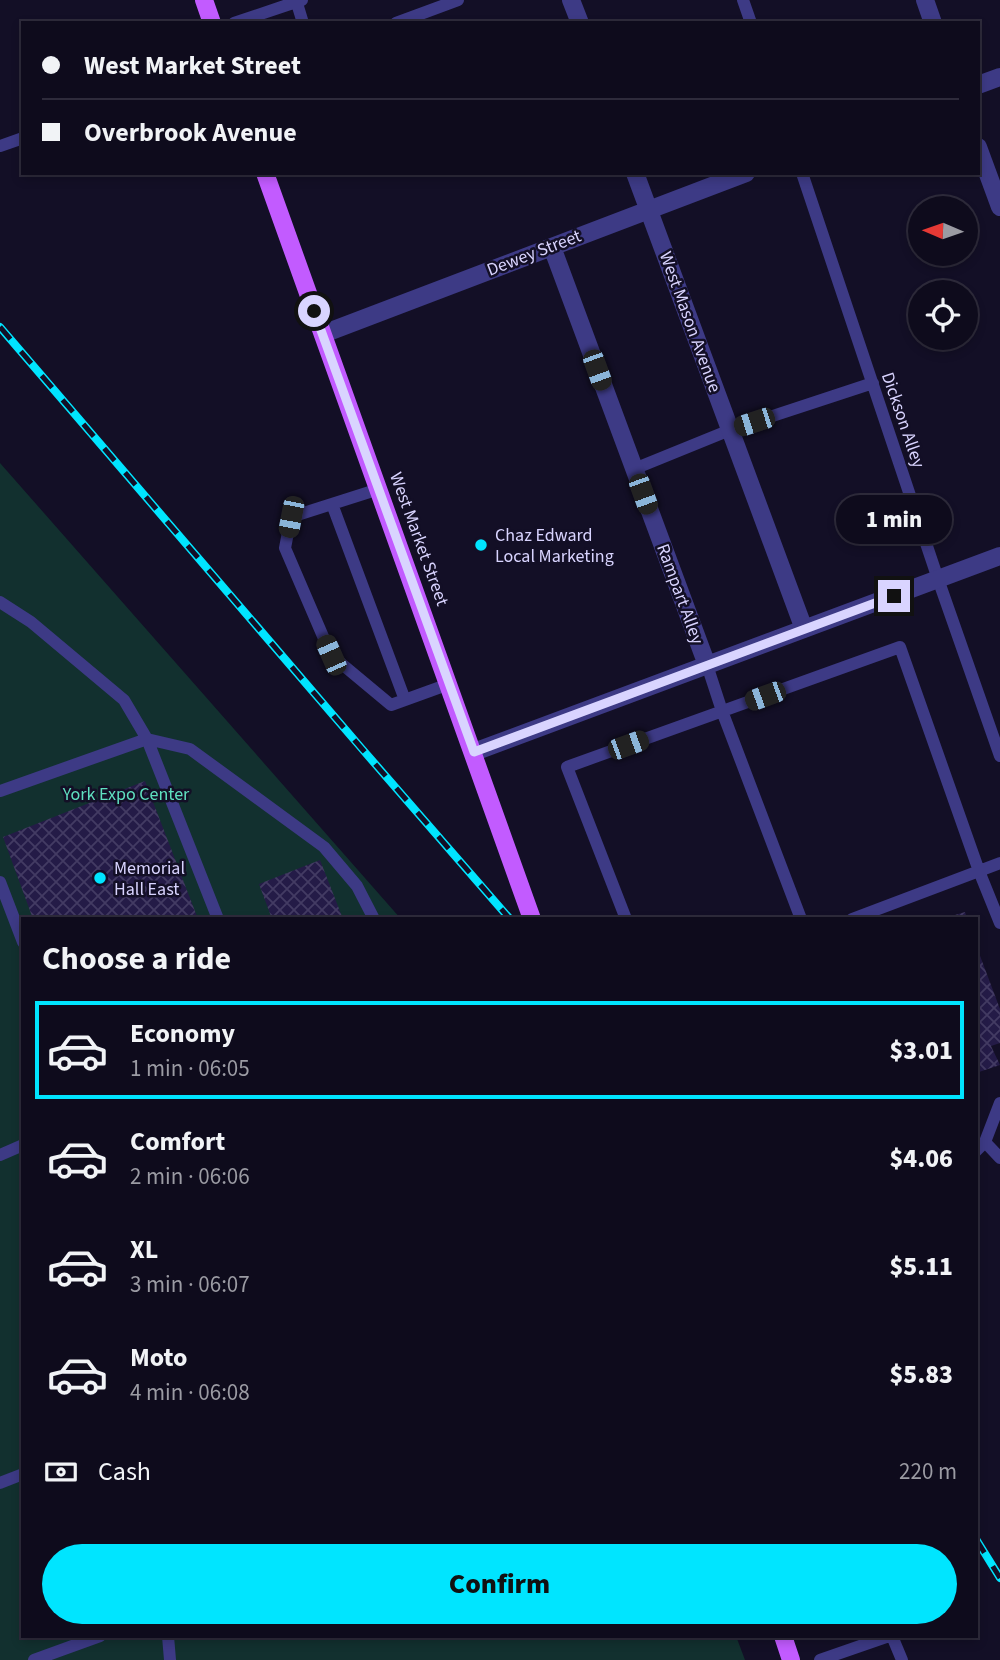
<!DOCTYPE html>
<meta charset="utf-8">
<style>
:root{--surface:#0e0b1c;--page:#1c1929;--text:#f1f3f6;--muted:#9b9ba3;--line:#2e2b3b;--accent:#00e5ff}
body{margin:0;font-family:"Source Sans 3",sans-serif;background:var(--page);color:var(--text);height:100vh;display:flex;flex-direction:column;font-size:26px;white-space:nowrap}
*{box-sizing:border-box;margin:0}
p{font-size:23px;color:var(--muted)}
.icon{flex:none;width:38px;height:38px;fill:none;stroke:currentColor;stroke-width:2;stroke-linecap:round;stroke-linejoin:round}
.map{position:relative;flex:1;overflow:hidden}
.drawer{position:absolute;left:21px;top:917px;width:957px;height:721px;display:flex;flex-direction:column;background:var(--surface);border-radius:0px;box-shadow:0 4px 10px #0003,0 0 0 2px var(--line)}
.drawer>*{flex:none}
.banner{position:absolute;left:21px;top:21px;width:959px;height:154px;border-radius:0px;box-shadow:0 4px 10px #0003,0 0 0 2px var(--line);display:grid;align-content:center;height:154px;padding:0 21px;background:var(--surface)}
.needle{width:46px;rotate:272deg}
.buttons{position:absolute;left:908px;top:196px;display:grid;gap:14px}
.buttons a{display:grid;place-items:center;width:70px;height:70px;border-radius:50%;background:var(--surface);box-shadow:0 4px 10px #0003,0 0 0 2px var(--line);font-size:35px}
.end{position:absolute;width:32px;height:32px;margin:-16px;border:9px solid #d9d4ff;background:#111;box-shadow:0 0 0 4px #111}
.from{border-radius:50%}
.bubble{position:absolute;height:49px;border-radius:24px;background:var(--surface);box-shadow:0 4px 10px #0003,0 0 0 2px var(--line);font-size:23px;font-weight:800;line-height:49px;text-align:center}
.car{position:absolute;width:21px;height:42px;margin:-21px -10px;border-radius:9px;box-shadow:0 0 5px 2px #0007;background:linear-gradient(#222 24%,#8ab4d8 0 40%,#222 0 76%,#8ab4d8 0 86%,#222 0)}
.banner b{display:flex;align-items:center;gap:24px;height:66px;font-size:26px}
.banner b+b{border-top:2px solid var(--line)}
.banner i{width:18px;height:18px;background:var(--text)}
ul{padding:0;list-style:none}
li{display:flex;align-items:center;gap:21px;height:98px;margin:0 14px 10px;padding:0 7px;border:4px solid transparent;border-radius:0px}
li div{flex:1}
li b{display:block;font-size:26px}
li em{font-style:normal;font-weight:800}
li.selected{border-color:var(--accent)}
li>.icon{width:63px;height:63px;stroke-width:1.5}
h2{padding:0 21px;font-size:32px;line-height:84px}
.pay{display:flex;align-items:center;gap:18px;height:77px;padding:0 21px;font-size:26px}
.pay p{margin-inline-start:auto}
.button{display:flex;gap:14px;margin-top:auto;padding:14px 21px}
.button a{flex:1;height:80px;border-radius:42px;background:var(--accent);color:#111;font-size:28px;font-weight:800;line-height:80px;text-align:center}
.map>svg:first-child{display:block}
</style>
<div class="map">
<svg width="1000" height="1660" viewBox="0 0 1000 1660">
<defs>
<pattern id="building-cross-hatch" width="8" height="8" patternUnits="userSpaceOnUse" patternTransform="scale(1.75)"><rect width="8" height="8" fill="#241b47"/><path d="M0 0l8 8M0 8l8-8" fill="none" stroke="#433b63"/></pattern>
</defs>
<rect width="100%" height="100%" fill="#130f26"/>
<path fill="#12302f" d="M0,463l401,456h-378v717h713l9,24h-745z"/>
<path fill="url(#building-cross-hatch)" d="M145,781l53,138h-165l-30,-82z
M320,860l23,59h-71l-13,-35z
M965,912l2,7h-22v-1z
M976,945l24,64v34l-9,3 9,19 -24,8z"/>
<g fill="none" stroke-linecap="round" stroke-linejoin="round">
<path stroke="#3d3a85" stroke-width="12" d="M296,0l7,23
M743,0l8,23
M234,23l68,-23
M396,23l62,-23
M0,146l23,-8
M802,173l136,406 62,177
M634,469l96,-39 143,-47
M379,489l-88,28 -6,31 46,107 60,50 58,-21
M332,504l73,196
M0,602l31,20 93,78 23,39 71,180
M707,665l15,46 79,208
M0,791l147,-52 43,10 134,98 33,39 17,33
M0,882l23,60
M626,919l-59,-152 333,-120 79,224 21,52
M852,919l148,-56
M985,1142l15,16
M976,1151l9,-9 15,-39
M0,1155l23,-10
M0,1483l23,-9
M168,1636l2,24
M892,1636l10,24
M34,1660l66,-24
M820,1660l69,-24"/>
<path stroke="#3d3a85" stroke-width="18" d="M571,0l9,23
M978,85l22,-8
M635,173l169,456
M552,247l155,418
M323,334l423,-161
M474,752l526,-196"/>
<path stroke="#3d3a85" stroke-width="18" d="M925,0l8,23
M978,147l22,60"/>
<path stroke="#c25bff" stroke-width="18" d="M204,0l8,23
M265,173l267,746
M783,1636l8,24"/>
<defs>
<path id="rail" d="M0,327l363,423 147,169
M976,1539l24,39"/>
</defs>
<use href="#rail" stroke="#00e5ff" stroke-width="8"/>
<use href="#rail" stroke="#130f26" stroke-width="5" stroke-dasharray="16" stroke-linecap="butt"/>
</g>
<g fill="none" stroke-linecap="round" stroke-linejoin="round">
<path stroke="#d9d4ff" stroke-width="9" d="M314,311l160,441 420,-156"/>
</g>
<g fill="#00e5ff" stroke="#130f26" stroke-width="2.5">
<circle cx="481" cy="545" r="7"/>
<circle cx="100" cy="878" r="7"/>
</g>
<g text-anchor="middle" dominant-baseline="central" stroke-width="5" stroke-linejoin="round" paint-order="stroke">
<g font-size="18" fill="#d9d4ff" stroke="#130f26">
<text transform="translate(534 253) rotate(-21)">Dewey Street</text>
<text transform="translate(690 322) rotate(70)">West Mason Avenue</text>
<text transform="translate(903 420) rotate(71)">Dickson Alley</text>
<text transform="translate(419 539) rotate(70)">West Market Street</text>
<text transform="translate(680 594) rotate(70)">Rampart Alley</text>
</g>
<g font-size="18" fill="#d9d4ff" stroke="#130f26" text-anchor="start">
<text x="495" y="535">Chaz Edward<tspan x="495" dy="21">Local Marketing</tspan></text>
<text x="114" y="868">Memorial<tspan x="114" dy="21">Hall East</tspan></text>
</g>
<g font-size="18" fill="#5fe0c0" stroke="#130f26">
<text x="126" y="794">York Expo Center</text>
</g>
</g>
</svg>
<div class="buttons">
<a><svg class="needle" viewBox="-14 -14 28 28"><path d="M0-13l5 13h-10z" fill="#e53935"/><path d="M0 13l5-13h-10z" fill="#9b9ba3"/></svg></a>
<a><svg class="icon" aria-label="locate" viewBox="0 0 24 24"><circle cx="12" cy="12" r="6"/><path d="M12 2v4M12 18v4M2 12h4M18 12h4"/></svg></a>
</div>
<i class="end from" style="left:314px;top:311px"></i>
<i class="end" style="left:894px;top:596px"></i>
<div class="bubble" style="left:836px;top:495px;width:116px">1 min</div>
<i class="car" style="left:597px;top:370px;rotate:160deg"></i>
<i class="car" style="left:754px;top:422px;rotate:252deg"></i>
<i class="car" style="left:643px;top:494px;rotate:160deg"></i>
<i class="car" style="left:291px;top:517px;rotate:191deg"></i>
<i class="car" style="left:331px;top:655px;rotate:336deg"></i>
<i class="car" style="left:765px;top:696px;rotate:250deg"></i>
<i class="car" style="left:628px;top:745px;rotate:70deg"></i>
<div class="banner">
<b><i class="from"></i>West Market Street</b>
<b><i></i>Overbrook Avenue</b>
</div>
<section class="drawer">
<h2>Choose a ride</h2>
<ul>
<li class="selected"><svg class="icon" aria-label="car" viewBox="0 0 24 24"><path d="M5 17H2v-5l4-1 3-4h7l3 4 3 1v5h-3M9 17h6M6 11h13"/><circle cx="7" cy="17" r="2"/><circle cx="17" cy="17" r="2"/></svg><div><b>Economy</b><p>1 min · 06:05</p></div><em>$3.01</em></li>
<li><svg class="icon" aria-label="car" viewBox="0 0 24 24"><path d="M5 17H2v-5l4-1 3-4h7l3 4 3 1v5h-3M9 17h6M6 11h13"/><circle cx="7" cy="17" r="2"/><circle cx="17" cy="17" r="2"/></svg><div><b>Comfort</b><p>2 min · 06:06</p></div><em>$4.06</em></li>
<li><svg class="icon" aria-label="car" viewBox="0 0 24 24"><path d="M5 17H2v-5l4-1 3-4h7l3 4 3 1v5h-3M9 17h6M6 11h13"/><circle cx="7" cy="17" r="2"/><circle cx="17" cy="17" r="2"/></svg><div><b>XL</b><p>3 min · 06:07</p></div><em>$5.11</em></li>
<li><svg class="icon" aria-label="car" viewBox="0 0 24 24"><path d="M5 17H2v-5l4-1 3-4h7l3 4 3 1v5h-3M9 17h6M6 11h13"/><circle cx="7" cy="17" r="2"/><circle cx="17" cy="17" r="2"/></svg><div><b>Moto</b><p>4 min · 06:08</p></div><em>$5.83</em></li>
</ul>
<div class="pay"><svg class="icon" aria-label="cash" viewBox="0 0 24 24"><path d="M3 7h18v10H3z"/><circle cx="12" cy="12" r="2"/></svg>Cash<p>220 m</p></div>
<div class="button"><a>Confirm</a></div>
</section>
</div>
